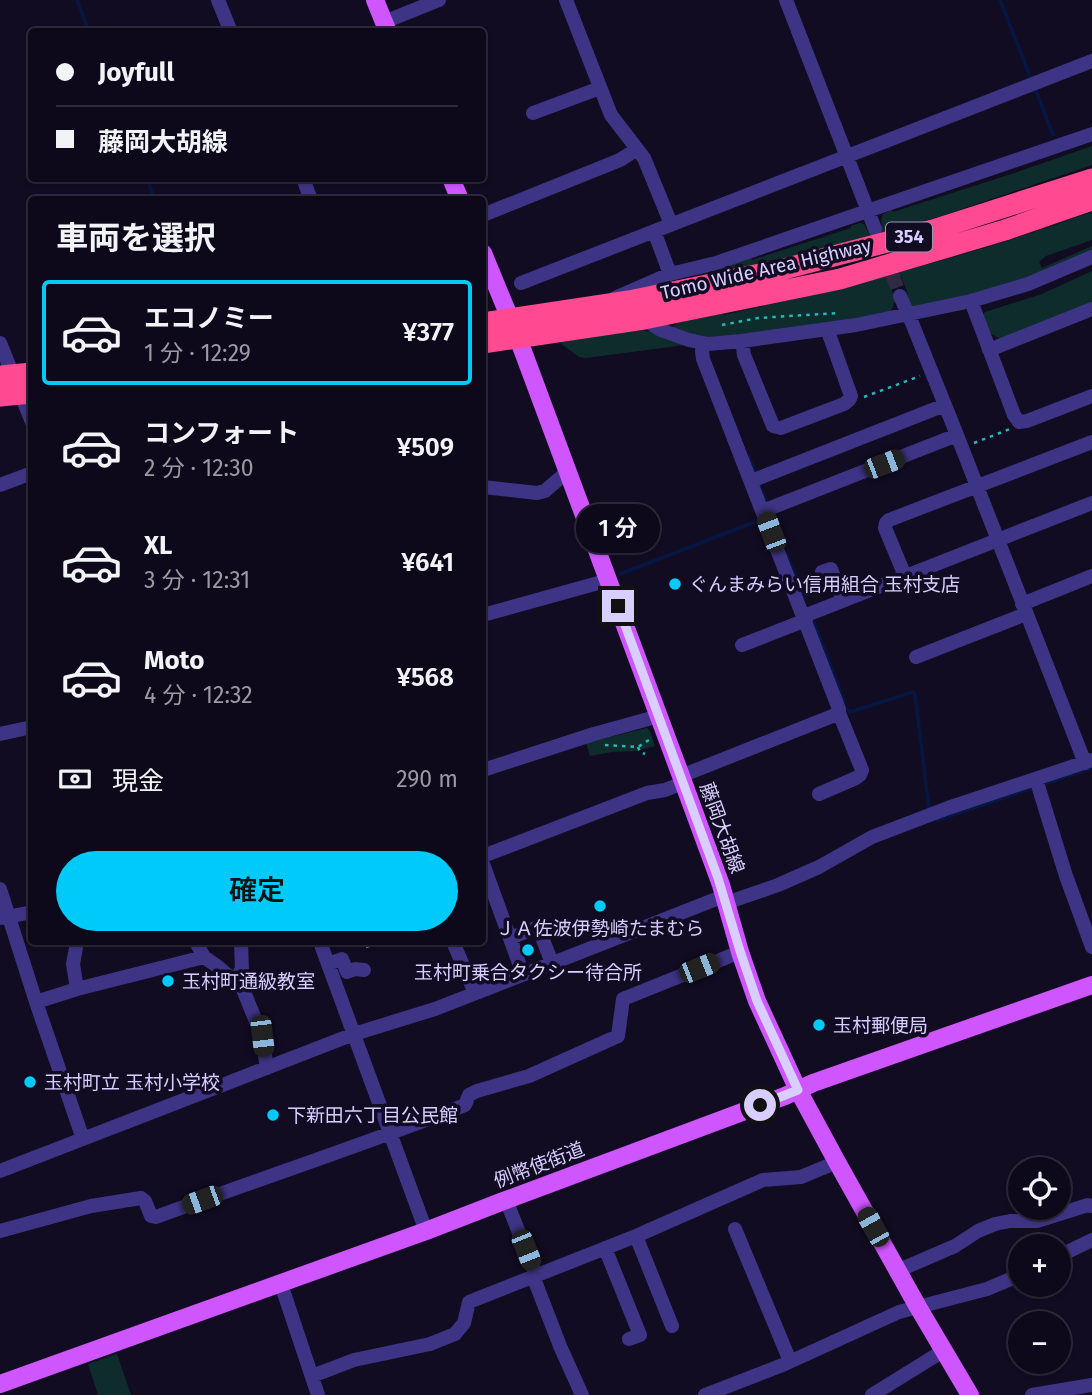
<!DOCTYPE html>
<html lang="ja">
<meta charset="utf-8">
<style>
:root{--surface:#0e091a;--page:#1c1727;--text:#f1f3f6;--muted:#9b9aa2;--line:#2e2a39;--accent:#00caf9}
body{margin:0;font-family:"Fira Sans","Noto Sans JP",sans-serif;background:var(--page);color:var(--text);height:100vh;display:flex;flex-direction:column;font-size:26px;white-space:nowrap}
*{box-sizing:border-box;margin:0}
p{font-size:23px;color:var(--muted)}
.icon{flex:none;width:38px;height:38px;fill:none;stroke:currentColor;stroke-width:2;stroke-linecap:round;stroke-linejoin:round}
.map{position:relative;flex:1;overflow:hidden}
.sheet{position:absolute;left:28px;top:196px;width:458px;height:749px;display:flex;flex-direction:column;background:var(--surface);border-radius:7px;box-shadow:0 2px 5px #0004,0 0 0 2px var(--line)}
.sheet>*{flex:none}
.guide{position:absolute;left:28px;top:28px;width:458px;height:154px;border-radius:7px;box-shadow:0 2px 5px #0004,0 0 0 2px var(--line);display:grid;align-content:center;height:154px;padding:0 28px;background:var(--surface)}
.buttons{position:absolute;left:1008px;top:1157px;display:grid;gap:14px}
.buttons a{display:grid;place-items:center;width:63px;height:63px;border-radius:50%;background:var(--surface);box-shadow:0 2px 5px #0004,0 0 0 2px var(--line);font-size:35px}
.end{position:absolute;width:32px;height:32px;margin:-16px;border:9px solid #d8ceff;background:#111;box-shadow:0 0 0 4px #111}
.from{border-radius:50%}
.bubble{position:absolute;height:49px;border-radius:24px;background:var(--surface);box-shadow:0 2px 5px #0004,0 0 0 2px var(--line);font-size:23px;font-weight:600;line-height:49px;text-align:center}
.car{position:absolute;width:21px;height:42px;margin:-21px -10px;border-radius:9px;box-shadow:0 0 5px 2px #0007;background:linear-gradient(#222 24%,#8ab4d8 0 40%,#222 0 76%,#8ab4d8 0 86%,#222 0)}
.guide b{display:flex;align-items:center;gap:24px;height:66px;font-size:26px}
.guide b+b{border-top:2px solid var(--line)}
.guide i{width:18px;height:18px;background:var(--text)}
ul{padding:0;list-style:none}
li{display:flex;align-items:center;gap:21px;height:105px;margin:0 14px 10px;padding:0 14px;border:4px solid transparent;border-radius:7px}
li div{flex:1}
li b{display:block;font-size:26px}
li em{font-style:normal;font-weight:600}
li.current{border-color:var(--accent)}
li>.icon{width:63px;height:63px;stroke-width:1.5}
h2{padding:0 28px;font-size:32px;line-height:84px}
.pay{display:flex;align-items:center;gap:18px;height:77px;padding:0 28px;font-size:26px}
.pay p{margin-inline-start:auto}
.primary-button{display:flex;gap:14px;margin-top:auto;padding:14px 28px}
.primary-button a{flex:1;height:80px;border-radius:42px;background:var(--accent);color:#111;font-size:28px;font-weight:600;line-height:80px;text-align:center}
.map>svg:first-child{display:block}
</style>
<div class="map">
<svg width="1092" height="1395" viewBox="0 0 1092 1395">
<rect width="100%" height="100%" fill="#120c23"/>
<path fill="#0f2c2d" d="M1092,146v19l-151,51 -80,23 -82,22 -99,17 71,-20 1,2 99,-32v-2l9,-3 4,1 4,8 14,-6 -1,-6 2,-6 9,-4 1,2 127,-41z
M1092,212v28l-46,16 -7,6 3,6 50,-22v4l-57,25 -33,12 -80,19h-12l-4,-11 2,-1 -7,-18 -3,-1 -10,4 6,18h3l-7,16 -171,25 -21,-1 -27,-9 7,-5 45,-10 1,2c125,-28 248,-59 368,-103z
M1092,271v32l-91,36 -12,-6 -7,-15 3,-6 57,-18z
M640,329l8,3 2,-2 35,15 -99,13 -7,-1 -20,-15z
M647,728l3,3 5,15 -19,5 -24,1 -22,4 -4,-13z
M117,1354l14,41h-33l-10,-31z"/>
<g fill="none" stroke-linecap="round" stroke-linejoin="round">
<path stroke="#061642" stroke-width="3.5" d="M77,0l12,32
M1000,0l30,76
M1036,91l17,44
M147,178l8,22
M749,457l6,16
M759,484l7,18
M778,532l6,16
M787,555l17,43
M620,574l140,-54
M814,623l30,78
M848,710l2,2 63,-20 2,3 14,113
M1048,783l44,-15
M938,820l92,-31"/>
<path stroke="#302944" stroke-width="14" stroke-dasharray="14 7" stroke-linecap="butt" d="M878,235l22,61"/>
<path stroke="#26b7bb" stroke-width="2.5" stroke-dasharray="3.5 5" stroke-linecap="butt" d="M722,325l36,-7 80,-5
M864,397l56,-21
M974,443l36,-14
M605,745l33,2 14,-9
M638,747l2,5 5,2
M366,947l13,-5"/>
<path stroke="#3e3485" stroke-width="14" d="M218,0l13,32
M566,0l45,115 33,43 27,66
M786,0l89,229
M384,22l55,-22
M533,113l67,-25
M303,178l8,22
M483,215l137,-55 17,-11
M654,231l16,43
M521,283l571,-222
M900,296l12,27 45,112 128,328
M615,298l55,-24 46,-11 376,-129
M971,301l43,114 5,7 8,-1 65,-25
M644,319l17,11 28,10 19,4 34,-3 114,-16 115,-24 57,-17 64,-27
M742,341l2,14 29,71 8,2 63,-24 5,-4 2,-4 -21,-59 -2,-8
M0,343l32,79
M989,350l103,-41
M751,481l194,-76
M0,485l32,-12
M483,487l54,6 8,-2 23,-20
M763,511l194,-76
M822,572l9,-3 12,31
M905,576l-20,-48 1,-5 3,-3 203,-78
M1022,604l70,-28
M483,615l126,-35
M804,616l288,-113
M742,645l64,-25
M916,657l110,-43
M0,734l32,-7
M483,770l111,-36 65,-18
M681,776l154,-61 4,-2v-4l-136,-350 -1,-8 1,-7
M1036,779l30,97 26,71
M819,794l37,-16 4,-3 2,-5 -23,-57
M483,856l164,-63 18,-3 18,-7
M483,864l40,110
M0,889l36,113 47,137
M726,903l52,-18 41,-18 53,-30 76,-29 144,-48
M2,918l30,-6
M510,938l28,-11 14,36
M77,942l-4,22 4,25
M241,942l1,28 -2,2 2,15 20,49 5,32
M320,942l106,289
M453,942l22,51
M204,957l13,9 25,21
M328,964l14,-5 5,13 8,-3 9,1
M36,1002l41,-13 127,-32 -8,-15
M0,1171l354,-137 81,-25 289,-113
M506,1200l30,75
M735,1229l55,132
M0,1231l91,-25 50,-8 4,3 6,15 5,1c103,-38 207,-72 309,-112l4,-10 8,-4 52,-15 89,-40 5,-37 117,-47
M636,1236l36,90
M605,1248l35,87 -11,4
M1059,1256l33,-16
M897,1271l58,-25 23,-15 17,-7 15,-3h27l51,-16 4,1
M533,1276l27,70 22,49
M281,1284l37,111
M312,1376l42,-16 76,-16 25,-10 9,-11 5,-21 167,-66 127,-56 38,-3 36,-15
M705,1395l80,-31 114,-52 88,-23 33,-14
M872,1395l71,-44
M1032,1395l60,-10"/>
<path stroke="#cf55ff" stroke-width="18" d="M375,0l13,32
M451,178l9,22
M483,253l35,85 163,438 40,109 19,67 17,49 41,89 39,72 81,145 52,88
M0,1384l426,-153 80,-31 279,-104 28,-13 279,-98"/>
<path stroke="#ff4990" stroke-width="21" d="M483,323l146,-22 151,-31 153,-40 159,-51
M483,343l161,-24 196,-40 165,-49 87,-30
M0,376l32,-3
M0,396l32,-3"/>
</g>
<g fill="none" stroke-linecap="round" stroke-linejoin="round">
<path stroke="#d8ceff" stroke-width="9" d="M618,606l100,272 22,73 17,50 41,89 -38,15"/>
</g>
<g fill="#00caf9" stroke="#120c23" stroke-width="2.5">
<circle cx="675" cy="584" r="7"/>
<circle cx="600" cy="906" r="7"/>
<circle cx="528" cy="950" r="7"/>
<circle cx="168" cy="981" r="7"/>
<circle cx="819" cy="1025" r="7"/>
<circle cx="30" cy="1082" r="7"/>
<circle cx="273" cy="1115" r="7"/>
</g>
<g text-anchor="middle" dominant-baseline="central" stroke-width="7" stroke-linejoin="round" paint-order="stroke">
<rect fill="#120c23" stroke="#9d94bd" stroke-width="2" x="886" y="222.5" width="46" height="29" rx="5"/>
<g font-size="18" font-weight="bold" fill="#d8ceff">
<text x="909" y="237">354</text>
</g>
<g font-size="19" fill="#d8ceff" stroke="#120c23">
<text transform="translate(766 269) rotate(-13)">Tomo Wide Area Highway</text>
<text transform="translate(722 828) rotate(70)">藤岡大胡線</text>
<text transform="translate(539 1165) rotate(-21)">例幣使街道</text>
</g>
<g font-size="19" fill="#d8ceff" stroke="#120c23" text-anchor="start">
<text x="689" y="584">ぐんまみらい信用組合 玉村支店</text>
<text x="600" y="928" text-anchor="middle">ＪＡ佐波伊勢崎たまむら</text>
<text x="528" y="972" text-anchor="middle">玉村町乗合タクシー待合所</text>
<text x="182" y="981">玉村町通級教室</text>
<text x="833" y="1025">玉村郵便局</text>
<text x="44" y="1082">玉村町立 玉村小学校</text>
<text x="287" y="1115">下新田六丁目公民館</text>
</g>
</g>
</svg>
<div class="buttons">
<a><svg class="icon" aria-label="locate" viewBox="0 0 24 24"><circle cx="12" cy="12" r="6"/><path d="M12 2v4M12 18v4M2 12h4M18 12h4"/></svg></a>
<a>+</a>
<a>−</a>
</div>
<i class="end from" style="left:760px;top:1105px"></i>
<i class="end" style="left:618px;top:606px"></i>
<div class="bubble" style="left:576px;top:504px;width:84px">1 分</div>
<i class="car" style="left:884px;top:464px;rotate:69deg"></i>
<i class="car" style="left:771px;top:532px;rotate:339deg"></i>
<i class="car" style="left:699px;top:968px;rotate:68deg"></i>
<i class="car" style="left:262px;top:1036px;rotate:173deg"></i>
<i class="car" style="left:202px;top:1200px;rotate:250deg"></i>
<i class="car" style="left:873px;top:1227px;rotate:331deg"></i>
<i class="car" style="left:526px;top:1250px;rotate:158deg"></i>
<div class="guide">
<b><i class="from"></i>Joyfull</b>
<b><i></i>藤岡大胡線</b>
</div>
<section class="sheet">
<h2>車両を選択</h2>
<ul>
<li class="current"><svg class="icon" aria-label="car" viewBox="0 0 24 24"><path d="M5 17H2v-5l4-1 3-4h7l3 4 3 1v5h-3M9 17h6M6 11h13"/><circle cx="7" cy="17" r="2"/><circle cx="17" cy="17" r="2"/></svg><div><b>エコノミー</b><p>1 分 · 12:29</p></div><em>¥377</em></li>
<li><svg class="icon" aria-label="car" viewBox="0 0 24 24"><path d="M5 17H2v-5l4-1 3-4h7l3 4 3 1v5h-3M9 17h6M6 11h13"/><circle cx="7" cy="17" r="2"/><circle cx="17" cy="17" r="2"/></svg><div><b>コンフォート</b><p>2 分 · 12:30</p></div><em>¥509</em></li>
<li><svg class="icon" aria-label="car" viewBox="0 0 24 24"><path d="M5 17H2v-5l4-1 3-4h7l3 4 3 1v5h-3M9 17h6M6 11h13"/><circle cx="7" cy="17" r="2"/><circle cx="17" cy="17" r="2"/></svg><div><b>XL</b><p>3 分 · 12:31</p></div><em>¥641</em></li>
<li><svg class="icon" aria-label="car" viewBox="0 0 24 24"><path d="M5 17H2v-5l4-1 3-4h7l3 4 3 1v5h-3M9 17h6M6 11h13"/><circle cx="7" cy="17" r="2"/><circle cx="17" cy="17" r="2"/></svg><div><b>Moto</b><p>4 分 · 12:32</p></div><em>¥568</em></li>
</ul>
<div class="pay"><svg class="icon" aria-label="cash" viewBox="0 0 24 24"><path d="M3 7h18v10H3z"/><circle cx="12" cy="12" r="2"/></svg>現金<p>290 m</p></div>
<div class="primary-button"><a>確定</a></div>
</section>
</div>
